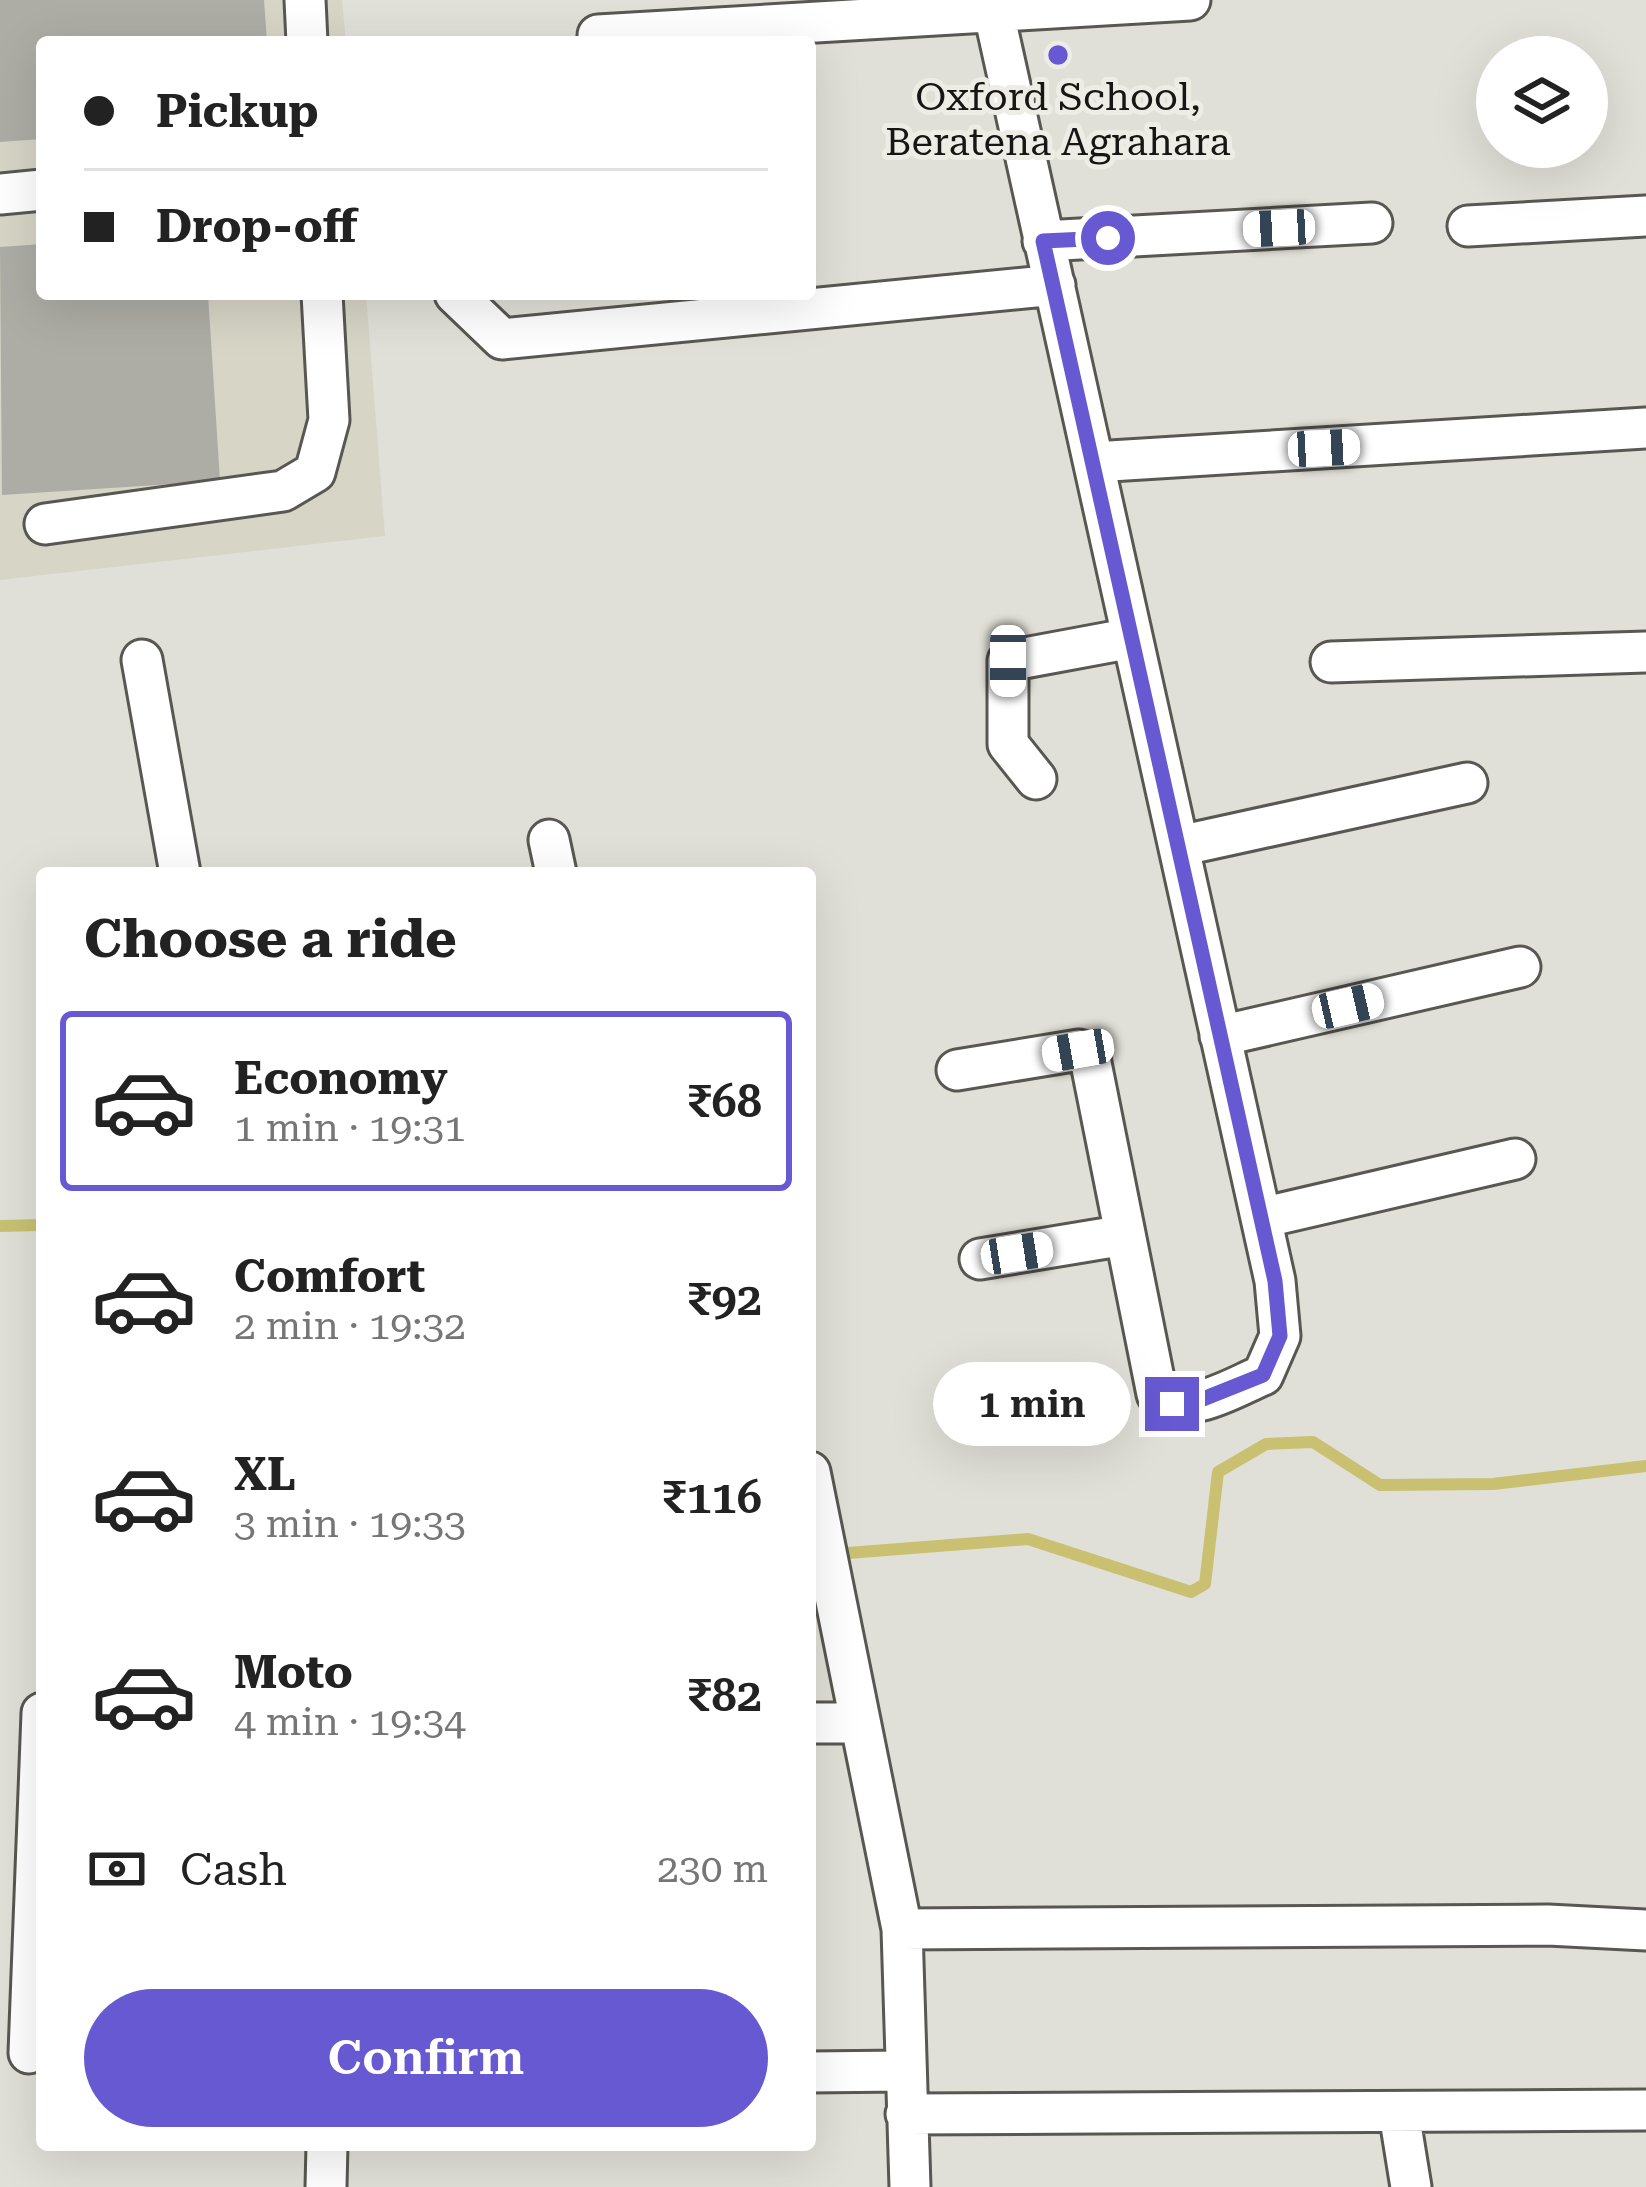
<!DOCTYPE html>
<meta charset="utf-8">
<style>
:root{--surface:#fff;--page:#f6f6f6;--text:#222;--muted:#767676;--line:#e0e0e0;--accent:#6659d2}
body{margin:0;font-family:"Roboto Serif",serif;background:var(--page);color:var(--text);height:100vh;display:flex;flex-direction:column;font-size:45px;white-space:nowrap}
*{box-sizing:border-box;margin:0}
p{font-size:39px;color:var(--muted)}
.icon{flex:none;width:66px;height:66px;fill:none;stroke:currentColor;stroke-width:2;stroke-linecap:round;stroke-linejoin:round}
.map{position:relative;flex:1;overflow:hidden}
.drawer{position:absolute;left:36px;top:867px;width:780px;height:1284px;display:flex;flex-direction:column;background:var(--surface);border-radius:12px;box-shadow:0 12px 48px #0002}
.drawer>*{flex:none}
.hud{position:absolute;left:36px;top:36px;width:780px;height:264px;border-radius:12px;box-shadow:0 12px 48px #0002;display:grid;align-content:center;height:264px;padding:0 48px;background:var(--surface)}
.fabs{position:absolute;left:1476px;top:36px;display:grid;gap:24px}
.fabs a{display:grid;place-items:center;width:132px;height:132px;border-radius:50%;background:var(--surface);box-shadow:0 12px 48px #0002;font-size:60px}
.end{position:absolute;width:54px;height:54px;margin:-27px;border:15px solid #6659d2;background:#fff;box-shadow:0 0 0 6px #fff}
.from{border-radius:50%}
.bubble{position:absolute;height:84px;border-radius:42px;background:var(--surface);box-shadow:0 12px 48px #0002;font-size:39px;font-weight:600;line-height:84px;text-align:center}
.car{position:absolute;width:36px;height:72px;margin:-36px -18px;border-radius:15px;box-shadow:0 0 9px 3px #0007;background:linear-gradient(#fff 24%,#345 0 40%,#fff 0 76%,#345 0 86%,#fff 0)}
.hud b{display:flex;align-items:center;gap:42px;height:114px;font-size:45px}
.hud b+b{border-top:3px solid var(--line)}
.hud i{width:30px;height:30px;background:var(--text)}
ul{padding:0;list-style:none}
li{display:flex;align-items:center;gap:36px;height:180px;margin:0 24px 18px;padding:0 24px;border:6px solid transparent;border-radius:12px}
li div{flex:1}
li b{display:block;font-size:45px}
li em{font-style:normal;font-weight:600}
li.on{border-color:var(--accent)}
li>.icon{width:108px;height:108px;stroke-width:1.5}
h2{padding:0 48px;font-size:54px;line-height:144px}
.pay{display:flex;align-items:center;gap:30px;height:132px;padding:0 48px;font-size:45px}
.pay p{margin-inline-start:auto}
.button{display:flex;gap:24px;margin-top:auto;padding:24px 48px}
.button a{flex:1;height:138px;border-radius:72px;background:var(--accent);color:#fff;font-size:48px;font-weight:600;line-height:138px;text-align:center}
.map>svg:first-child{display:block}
</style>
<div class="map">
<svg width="1646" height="2187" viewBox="0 0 1646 2187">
<rect width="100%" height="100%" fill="#e1e0d8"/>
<path fill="#d6d5c6" d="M0,0h342l4,42h-304v252h324l19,242 -385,44z"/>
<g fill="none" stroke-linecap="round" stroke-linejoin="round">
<path stroke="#c9c171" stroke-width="12" d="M0,1226l42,-1
M835,1554l193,-15 163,53 14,-8 13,-112 48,-28 47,-2 67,43 113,-1 153,-18"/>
</g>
<path fill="#adada6" d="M0,0h264l3,42h-225v97l-42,3z
M42,244v50h166l12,187 -218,14 -2,-248z"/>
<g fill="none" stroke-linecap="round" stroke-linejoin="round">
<defs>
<path id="minor" d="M305,0l2,42
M598,35l592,-35
M0,194l42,-4
M1468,226l178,-10
M1043,241l329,-18
M455,294l47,45 553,-54
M1094,462l552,-34
M45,524l238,-33 32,-19 14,-52 -7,-126
M142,660l38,213
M1331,662l315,-10
M1036,779l-28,-35v-83l124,-23
M549,840l7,33
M1179,846l288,-63
M1220,1036l300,-69
M957,1070l122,-20 10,3 68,341c33,22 73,-5 106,-19l17,-39 -5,-55 -284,-1281
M1261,1218l254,-59
M980,1259l145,-24
M810,1472l92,457 8,258
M810,1723h47
M902,1929l646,-4 98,5
M29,2053l13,-340
M810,2072l93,-1
M1399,2113l12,74
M906,2114l740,-4
M326,2187l1,-42"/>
</defs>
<use href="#minor" stroke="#585751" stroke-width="45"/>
<use href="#minor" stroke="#fff" stroke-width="39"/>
</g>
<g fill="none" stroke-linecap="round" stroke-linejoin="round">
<path stroke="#6659d2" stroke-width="15" d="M1108,238l-65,3 232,1040 5,55 -17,39 -75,30 -16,-1"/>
</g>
<circle fill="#6659d2" stroke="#eeede5" stroke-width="4.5" cx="1058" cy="55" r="12"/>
<g text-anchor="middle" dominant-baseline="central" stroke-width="10" stroke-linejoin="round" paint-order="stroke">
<g font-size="39" fill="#161614" stroke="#eeede5">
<text x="1058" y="97">Oxford School,<tspan x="1058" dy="45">Beratena Agrahara</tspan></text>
</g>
</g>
</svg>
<div class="fabs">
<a><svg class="icon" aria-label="layers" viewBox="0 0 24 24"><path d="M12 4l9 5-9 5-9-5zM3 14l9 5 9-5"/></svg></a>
</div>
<i class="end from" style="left:1108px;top:238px"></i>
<i class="end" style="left:1172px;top:1404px"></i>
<div class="bubble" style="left:933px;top:1362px;width:198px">1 min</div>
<i class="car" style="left:1279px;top:228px;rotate:267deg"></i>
<i class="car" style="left:1324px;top:448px;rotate:87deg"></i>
<i class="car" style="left:1008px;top:661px;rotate:180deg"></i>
<i class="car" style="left:1348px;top:1006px;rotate:77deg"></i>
<i class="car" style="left:1078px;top:1050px;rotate:260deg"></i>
<i class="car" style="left:1017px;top:1253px;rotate:81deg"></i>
<div class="hud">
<b><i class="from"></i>Pickup</b>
<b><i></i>Drop-off</b>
</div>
<section class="drawer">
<h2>Choose a ride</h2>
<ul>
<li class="on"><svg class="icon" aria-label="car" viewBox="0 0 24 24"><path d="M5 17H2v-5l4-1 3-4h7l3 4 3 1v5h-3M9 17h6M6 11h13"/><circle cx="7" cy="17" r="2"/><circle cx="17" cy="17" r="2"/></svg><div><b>Economy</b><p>1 min · 19:31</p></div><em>₹68</em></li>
<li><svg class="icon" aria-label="car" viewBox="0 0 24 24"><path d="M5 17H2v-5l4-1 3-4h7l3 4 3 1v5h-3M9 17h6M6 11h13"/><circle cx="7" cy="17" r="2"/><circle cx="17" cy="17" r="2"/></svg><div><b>Comfort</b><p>2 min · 19:32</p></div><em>₹92</em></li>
<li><svg class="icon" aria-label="car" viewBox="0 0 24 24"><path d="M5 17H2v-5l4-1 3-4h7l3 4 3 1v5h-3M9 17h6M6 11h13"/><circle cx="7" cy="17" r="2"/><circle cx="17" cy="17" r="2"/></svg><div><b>XL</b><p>3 min · 19:33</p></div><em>₹116</em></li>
<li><svg class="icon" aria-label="car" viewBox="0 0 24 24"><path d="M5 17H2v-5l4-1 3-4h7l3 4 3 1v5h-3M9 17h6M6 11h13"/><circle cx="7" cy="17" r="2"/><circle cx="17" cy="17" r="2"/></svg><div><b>Moto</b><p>4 min · 19:34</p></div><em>₹82</em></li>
</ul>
<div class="pay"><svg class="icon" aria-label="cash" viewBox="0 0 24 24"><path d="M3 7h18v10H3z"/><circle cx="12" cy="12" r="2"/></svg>Cash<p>230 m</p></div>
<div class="button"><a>Confirm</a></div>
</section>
</div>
